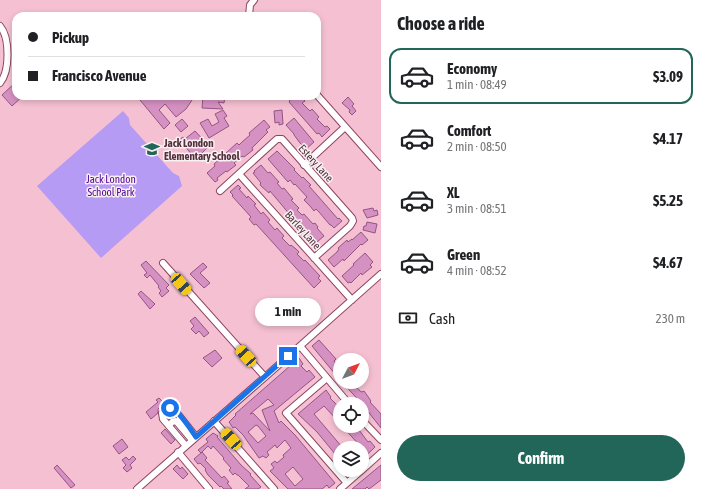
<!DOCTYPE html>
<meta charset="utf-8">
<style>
:root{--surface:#fff;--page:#f2f2f2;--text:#202124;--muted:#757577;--line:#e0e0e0;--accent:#216658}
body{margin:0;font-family:"Asap Condensed",sans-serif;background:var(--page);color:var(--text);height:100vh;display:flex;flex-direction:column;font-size:15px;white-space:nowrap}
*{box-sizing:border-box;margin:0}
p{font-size:13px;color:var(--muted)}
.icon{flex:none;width:22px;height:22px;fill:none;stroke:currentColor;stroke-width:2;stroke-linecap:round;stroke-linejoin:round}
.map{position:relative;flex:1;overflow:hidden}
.drawer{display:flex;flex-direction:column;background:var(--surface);width:320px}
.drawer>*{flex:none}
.top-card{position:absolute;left:12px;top:12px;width:309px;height:88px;border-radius:12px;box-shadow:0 2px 6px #0003;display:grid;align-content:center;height:88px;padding:0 16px;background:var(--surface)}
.needle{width:26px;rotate:49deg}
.buttons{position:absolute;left:333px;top:353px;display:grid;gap:8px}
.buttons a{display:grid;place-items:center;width:36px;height:36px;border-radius:50%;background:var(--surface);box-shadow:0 2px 6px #0003;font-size:20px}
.end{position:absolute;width:18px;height:18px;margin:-9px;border:5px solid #1a73e8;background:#fff;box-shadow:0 0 0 2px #fff}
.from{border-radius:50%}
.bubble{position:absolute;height:28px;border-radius:14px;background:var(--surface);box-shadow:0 2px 6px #0003;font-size:13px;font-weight:700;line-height:28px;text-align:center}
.car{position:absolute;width:12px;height:24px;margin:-12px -6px;border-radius:5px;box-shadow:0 0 3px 1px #0007;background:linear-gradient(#f5c518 24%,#345 0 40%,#f5c518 0 76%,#345 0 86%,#f5c518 0)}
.top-card b{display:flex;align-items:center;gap:14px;height:38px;font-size:15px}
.top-card b+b{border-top:1px solid var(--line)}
.top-card i{width:10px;height:10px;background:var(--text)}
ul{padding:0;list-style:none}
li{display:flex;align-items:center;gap:12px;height:56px;margin:0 8px 6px;padding:0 8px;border:2px solid transparent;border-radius:12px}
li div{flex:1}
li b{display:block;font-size:15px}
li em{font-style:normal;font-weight:700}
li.current{border-color:var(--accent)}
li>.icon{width:36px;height:36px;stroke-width:1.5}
h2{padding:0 16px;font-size:18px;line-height:48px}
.pay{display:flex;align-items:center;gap:10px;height:44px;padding:0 16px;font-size:15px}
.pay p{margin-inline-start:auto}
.primary-button{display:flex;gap:8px;margin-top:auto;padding:8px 16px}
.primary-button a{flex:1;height:46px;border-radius:24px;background:var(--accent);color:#fff;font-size:16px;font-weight:700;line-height:46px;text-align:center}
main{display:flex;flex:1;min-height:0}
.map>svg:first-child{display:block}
</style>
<main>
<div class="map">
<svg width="381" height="489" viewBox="0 0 381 489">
<rect width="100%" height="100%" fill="#f5c1d2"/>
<path fill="#b69bf4" d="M123,111l6,7 1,7 43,48 6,3 3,10 -81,72 -64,-72z"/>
<path fill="#d691c3" stroke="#945484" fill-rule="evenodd" d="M16,82v14h7l-11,10 -10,-11z
M145,96h42l5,4 -6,9 -10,8 -11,-13 -6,6 11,13 -6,6 -24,-29z
M203,96h22l-1,7 -6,-1 5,7 -21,-1z
M286,96h11l3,4 2,-2 3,3 -3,2 8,8 2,-2 7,8 -2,2 8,8 2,-1 3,3 -8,8 -3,-4 -2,1 -28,-32 1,-1z
M348,97l6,7 -2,2 4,5 -4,4 -3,-3 1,-2 -8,-7z
M223,110l4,6 -3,2 5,8 -20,12 -9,-15 8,-4 4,7 7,-4 -4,-8z
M282,110l1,14 -4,1v-3l-4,1 -1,-12z
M294,118l20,24 -8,7 -6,-6 -6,-8v-1l-8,-9z
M182,119l6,7 -7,6 -6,-7z
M264,120l6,7 -4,3 2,2 -16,16 1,2 -9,7 -2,-1 -8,7 2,2 -9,7 -1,-1 -9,7 1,2 -3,2 -8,-9 8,-7 -1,-2 23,-21 2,2 3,-3 8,-7 -1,-2z
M195,131l14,15 -13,13 -17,-19 4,-3 2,2z
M277,151l18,18 -1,1 8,8 1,-1 8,8 -2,1 29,33 1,-1 3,3 -8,7 -3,-3h-1l-11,-13 -3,-3 -2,2 -4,-5 -6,-6 3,-3 -12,-13 -1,1 -4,-5 -2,2 -20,-23z
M261,165l7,8 2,-1 9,10 -2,1 5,6 2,-1 9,11 -2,1 8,8 -2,2 5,5 2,-1 9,10 2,-1 3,4 -1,1 7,8 -7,6 -1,-1 -1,2 -22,-23 -3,-3 1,-1 -21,-25 -1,2 -8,-7 -1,-2 1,-1 -8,-10 2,-1 -1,-1z
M238,185l3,3 -2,1 8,9 1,-2 8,8 -2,1 7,9 2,-2 7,8 -2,2 7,8 2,-2 7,8 -2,2 8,8 1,-1 5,4 3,3 -2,2 7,7 1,-1 15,16 -2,2 3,3 -7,7 -58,-64 -2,1 -5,-6 2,-2 -19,-21 1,-1 -3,-3z
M373,208l1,3 3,-1 1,5 -11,3 -4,-8z
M367,222l10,2 -2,9 -12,-3 1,-4h2z
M361,232l7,8 -6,5 -1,-1 -17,17 -1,-2 -9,8 -6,-7 1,-1 8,-7 2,-3 -1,-1 9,-8 1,2 4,-3v1z
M365,253l8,9 -3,3 2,2 -10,8 -1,-2 -10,10 -1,-1 -2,1 -6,-7 12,-11 -1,-1z
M146,261l23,24 -3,3 3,3 -7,6 -3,-4 2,-2 -3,-4 1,-1 -9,-11 -3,3 -3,-3 3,-2 -6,-8z
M203,263l4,4 -7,6 10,10 -6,5 -14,-14z
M141,291l14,13 -5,5 -12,-15z
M195,317l14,16 -5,4 -5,-6 -3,3 -5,-5 3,-3 -4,-5z
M319,340l17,19 -2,2 6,7v12l-28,-34z
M215,350l7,8 -10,9 -9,-9z
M299,358l4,6 -2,2 6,6 2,-2 6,7 -41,34 5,12 2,-2 14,14 40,48 -6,5 -2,-3 -5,4h-34l-18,-18 4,-3 -3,-4 4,-3 2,2 7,-6 -1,-2 8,-7 -6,-8 -8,8 -2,-3 -8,7 2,3 -3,3 -3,-2 -4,2 -16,-23 -8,-8 -2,1 -4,-6 7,-7 -1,-1zM268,399l6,6 -12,5 8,21 -17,-18 -3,1zM256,425l2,1 8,10 -8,7 -10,-11zM293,467l10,12 -8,7 -10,-12z
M342,382h10l8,9 2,1 2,-1 5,7 2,3 -1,1 11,12v14l-19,-24z
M326,390l5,7 -1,1 10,10v15l-16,-17 -10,8 28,33 -2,1v12l-23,-28 -19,-18z
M159,398l5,5 -6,6v4l-7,6 -5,-7 12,-10 -2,-2z
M342,426h14l12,16 2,-1 5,6 -2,2 -11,10v-11z
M165,429l10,11 -4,4 -10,-11z
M213,433l5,3 -1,1 24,28 10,9 -1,1 11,12 -3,2h-13l4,-3 -11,-11h-1l-2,-2 -2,2 -4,-5 2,-2 -8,-9 1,-1 -11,-12 -2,3 -3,-3 -7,7 -3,-3 10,-8 -2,-3z
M122,439l6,8 -9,7 -6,-8z
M202,452l5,6 -2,2 17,18 2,-2 5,6 -2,1 5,6h-8l-3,-3 -1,1 -12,-12 -3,-5 1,-1 -6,-6 -2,1 -4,-5z
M133,456l3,3 -6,6 2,3 -5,4 -4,-4 3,-3 -4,-5 4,-3 3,3z
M57,465l18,20 -4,3 -17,-20z
M177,465l3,4 2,-2 6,7 -5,5 -10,-10z
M381,465v15l-12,9 -2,-2 -2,2h-13z"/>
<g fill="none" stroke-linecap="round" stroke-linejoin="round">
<defs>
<path id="minor" d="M249,16l1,-11 4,-5
M0,26c10,12 10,45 0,57
M317,95l64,72
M304,165l41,-38
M239,174l113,126
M220,191l57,-52h5l70,79 1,3 -3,5 -36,32
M163,263l102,114
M300,346l49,58
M327,378l-41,35 61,70
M362,420l19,20
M214,421l60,68
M169,426l3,-4 4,-1 16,19
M186,446l-23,-27 -1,-6 6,-4 5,-1 23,29
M178,452l31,37
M362,470l19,-17
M137,489l128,-112 116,-103
M340,489l22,-19"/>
</defs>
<use href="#minor" stroke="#8f4562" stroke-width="8"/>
<use href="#minor" stroke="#fff" stroke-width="6"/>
</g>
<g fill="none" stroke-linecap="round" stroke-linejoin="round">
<path stroke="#1a73e8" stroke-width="5" d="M170,408c8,1 21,22 26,29l92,-81"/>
</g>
<defs>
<symbol id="school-bare" viewBox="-9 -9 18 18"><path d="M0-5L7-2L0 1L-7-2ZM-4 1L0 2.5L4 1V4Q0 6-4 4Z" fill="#216658" stroke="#f9f0f2" stroke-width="2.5" paint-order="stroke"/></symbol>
</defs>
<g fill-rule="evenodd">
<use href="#school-bare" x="141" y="138" width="22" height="22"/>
</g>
<g text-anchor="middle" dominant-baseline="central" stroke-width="3" stroke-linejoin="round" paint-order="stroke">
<g font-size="11" font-weight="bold" fill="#52303c" stroke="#f9f0f2" text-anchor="start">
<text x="164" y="143">Jack London<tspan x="164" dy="13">Elementary School</tspan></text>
</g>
<g font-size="11" fill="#52303c" stroke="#f9f0f2">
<text transform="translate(316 163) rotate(48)">Estery Lane</text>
<text transform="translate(303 230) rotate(48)">Barley Lane</text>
</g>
<g font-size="11" fill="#4f0596" stroke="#f9f0f2">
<text x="111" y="179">Jack London<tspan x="111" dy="13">School Park</tspan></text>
</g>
</g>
</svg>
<div class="buttons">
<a><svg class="needle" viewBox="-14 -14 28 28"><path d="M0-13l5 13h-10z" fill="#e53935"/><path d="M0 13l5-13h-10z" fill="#757577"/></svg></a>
<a><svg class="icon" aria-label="locate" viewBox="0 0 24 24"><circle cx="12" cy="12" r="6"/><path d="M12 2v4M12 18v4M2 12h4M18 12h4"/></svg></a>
<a><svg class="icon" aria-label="layers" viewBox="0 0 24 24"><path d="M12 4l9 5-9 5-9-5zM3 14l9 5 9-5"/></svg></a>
</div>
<i class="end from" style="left:170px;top:408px"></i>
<i class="end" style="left:288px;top:356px"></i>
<div class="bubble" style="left:255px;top:298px;width:66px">1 min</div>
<i class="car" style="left:181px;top:284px;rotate:139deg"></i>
<i class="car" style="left:246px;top:356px;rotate:318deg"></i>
<i class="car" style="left:231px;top:439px;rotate:318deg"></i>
<div class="top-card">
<b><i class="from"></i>Pickup</b>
<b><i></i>Francisco Avenue</b>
</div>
</div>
<section class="drawer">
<h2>Choose a ride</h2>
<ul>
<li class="current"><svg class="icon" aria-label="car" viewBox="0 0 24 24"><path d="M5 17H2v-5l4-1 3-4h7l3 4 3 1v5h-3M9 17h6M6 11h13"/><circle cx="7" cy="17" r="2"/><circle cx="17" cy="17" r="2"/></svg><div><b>Economy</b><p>1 min · 08:49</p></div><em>$3.09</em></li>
<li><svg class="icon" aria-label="car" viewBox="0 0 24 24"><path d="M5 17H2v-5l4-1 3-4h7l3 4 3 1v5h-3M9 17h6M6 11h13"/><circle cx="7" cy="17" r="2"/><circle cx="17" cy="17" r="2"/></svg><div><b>Comfort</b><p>2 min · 08:50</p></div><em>$4.17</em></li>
<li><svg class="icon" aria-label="car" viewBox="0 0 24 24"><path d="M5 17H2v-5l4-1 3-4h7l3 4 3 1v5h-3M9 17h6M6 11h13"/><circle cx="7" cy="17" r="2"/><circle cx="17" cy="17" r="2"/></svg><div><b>XL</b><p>3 min · 08:51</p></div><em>$5.25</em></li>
<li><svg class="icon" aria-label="car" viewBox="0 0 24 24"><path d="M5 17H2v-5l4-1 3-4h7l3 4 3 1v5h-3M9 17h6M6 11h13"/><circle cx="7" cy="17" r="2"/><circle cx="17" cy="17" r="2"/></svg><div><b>Green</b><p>4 min · 08:52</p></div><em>$4.67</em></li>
</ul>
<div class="pay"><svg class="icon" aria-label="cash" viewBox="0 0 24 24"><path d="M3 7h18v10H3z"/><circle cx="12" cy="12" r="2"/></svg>Cash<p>230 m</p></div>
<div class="primary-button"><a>Confirm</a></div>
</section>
</main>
